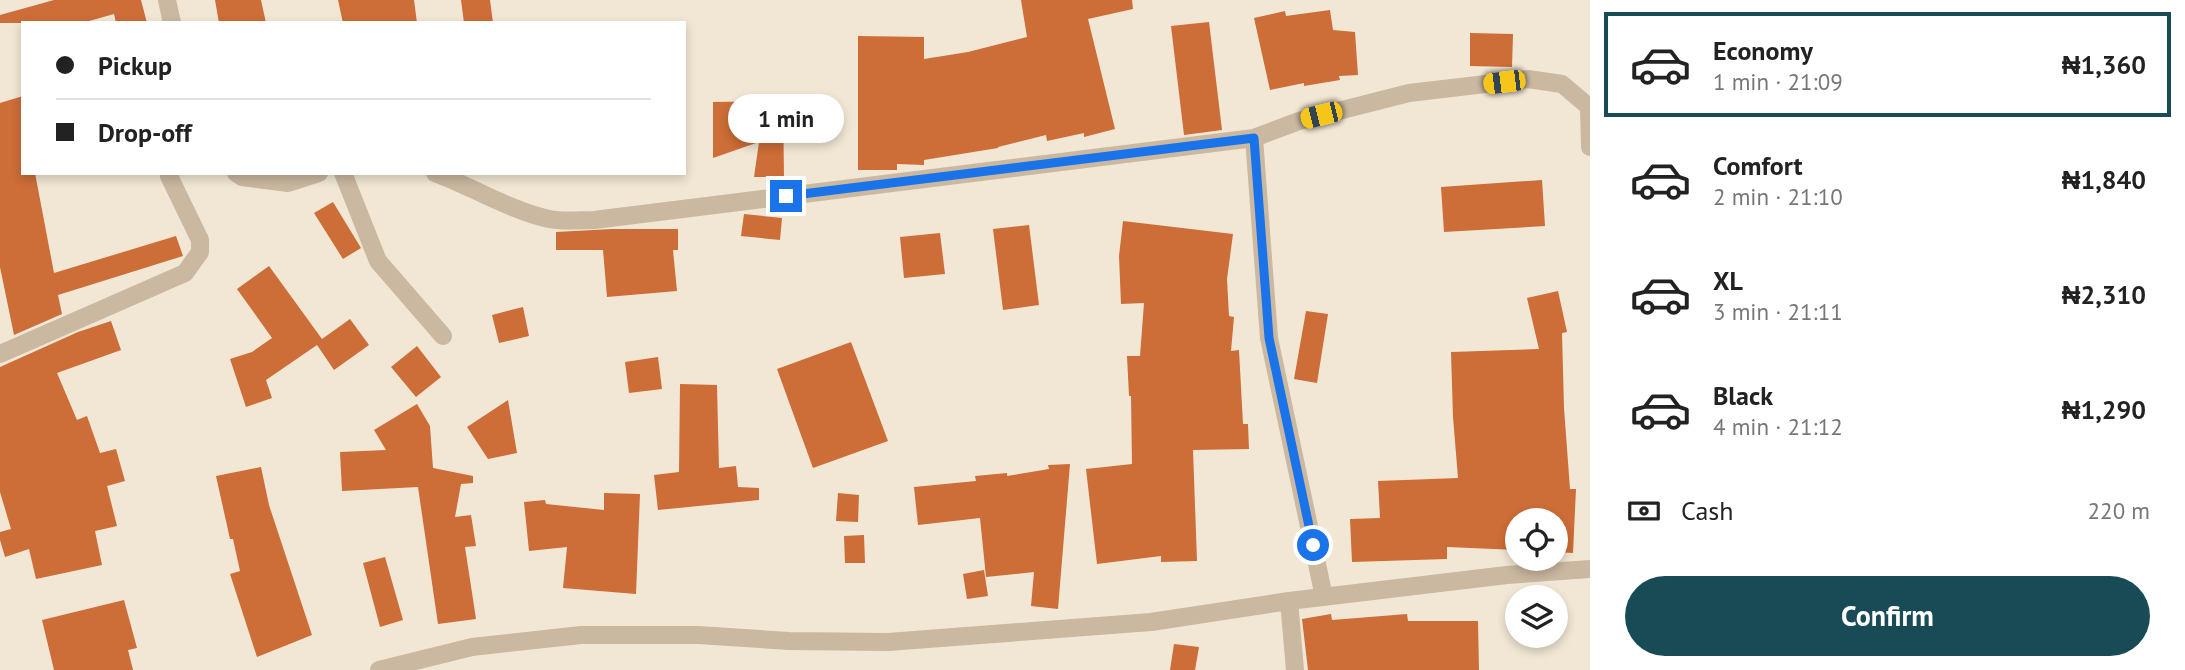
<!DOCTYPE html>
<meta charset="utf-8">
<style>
:root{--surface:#fff;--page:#f6f6f6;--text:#222;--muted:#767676;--line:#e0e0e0;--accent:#184b56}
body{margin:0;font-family:"PT Sans",sans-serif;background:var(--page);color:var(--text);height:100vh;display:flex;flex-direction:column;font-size:26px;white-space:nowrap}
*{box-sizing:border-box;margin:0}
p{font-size:23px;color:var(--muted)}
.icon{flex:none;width:38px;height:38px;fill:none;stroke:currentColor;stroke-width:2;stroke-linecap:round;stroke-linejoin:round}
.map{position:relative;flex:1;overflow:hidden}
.drawer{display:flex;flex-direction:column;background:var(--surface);width:595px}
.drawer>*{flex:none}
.top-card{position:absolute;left:21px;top:21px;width:665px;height:154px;border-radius:0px;box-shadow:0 4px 10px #0003;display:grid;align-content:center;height:154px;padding:0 35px;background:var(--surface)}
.tools{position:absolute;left:1505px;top:508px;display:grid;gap:14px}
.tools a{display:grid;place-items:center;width:63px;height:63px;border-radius:50%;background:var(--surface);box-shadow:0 4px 10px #0003;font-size:35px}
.end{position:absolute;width:32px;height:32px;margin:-16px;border:9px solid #1a73e8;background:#fff;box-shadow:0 0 0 4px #fff}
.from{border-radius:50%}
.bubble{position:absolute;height:49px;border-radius:24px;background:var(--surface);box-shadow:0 4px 10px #0003;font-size:23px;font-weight:700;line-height:49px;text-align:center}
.car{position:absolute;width:21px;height:42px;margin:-21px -10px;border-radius:9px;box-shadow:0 0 5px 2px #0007;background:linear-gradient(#f5c518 24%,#345 0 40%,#f5c518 0 76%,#345 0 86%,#f5c518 0)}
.top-card b{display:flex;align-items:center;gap:24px;height:66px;font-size:26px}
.top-card b+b{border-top:2px solid var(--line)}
.top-card i{width:18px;height:18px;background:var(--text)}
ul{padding:12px 0 0;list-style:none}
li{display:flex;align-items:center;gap:21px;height:105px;margin:0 14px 10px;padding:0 21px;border:4px solid transparent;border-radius:0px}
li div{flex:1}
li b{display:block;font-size:26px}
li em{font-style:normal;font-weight:700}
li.active{border-color:var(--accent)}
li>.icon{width:63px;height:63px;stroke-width:1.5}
.pay{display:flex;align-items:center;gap:18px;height:77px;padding:0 35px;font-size:26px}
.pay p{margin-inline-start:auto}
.cta{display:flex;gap:14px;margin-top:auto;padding:14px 35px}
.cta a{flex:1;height:80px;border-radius:42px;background:var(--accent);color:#fff;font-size:28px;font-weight:700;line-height:80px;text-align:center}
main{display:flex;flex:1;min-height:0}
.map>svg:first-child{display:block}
</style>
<main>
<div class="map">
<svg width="1590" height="670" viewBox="0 0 1590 670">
<rect width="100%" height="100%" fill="#f2e7d4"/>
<path fill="#cd6d37" d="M54,0h87l6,23h-31l-2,-9 -32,9h-82v-8z
M215,0h46l5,23h-47z
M338,0h76l3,23h-74z
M461,0h29l3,23h-29z
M1021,0h111l1,9 -45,10 27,110 -31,8v-4l-37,8 -1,-6 -48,12v1l-74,12v5l-27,-1v6h-39v-134l66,1v22l44,-7 59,-15z
M1330,10l3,20 22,2 3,43 -19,1 1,4 -36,6v-3l-34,7 -16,-72 31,-7 1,5z
M1209,22l13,108 -38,5 -13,-109z
M1470,33l43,1 -1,33 -42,-1z
M23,96v77h12l19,100 122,-37 7,20 -125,39 4,19 -48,21 -14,-68v-164z
M783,101l1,76h-30l5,-35 -46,16v-56z
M1542,180l3,46 -101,6 -3,-45z
M333,202l28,46 -18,11 -29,-46z
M744,214l38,4 -2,22 -39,-4z
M1123,221l110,13 -6,45 2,37 5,1 -3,34 8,-1 4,74h5l1,25 -56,1 4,111 -36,1v-6l-64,8 -11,-95 46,-5 -1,-68h-2l-2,-40h13l4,-53 -23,1 -2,-48z
M1029,225l10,80 -36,5 -10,-81z
M612,229h66v21h-5l4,41 -70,6 -4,-47h-47v-18z
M940,233l5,41 -41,4 -4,-41z
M269,266l53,73 28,-20 19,26 -35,25 -17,-25 -51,35 6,18 -26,9 -16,-48 22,-7 20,-14 -35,-49z
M1558,291l9,41 -5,1 2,75 6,81h6l-3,64 -17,-1v-32h-39v30l-70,-3v12l-95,3 -2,-43 30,-1 -2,-37 80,-3 -5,-61 -2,-65 88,-3 -12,-51z
M523,307l6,29 -30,7 -7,-28z
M1306,311l22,3 -11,69 -23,-4z
M111,321l10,29 -64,23 20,47 10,-4 13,37 16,-4 9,32 -18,5 10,40 -22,5 7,34 -66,14 -7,-30 -24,8 -5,-17v-8l11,-3 -11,-37v-125l78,-35z
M851,342l37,99 -75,27 -36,-99z
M417,346l24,31 -25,20 -25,-30z
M658,357l4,32 -33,4 -4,-31z
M680,384l37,1 2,83 17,-2 2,21 21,1v12l-101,10 -4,-35 25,-3z
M508,400l9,53 -29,6 -21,-32z
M417,404l13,22 3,42 40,8v7l-12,1 -6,33 16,-2 5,31 -11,1 11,72 -38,5 -20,-137 -76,4 -2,-39 46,-2 -12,-20z
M1070,464l-12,145 -27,-3 3,-34 -48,5 -6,-59 -62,7 -4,-38 62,-6 -1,-5 32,-3v3l42,-7 -1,-4z
M261,467l8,38 43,130 -55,22 -27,-83 10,-3 -7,-32h-3l-14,-63z
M604,493l36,1 -4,100 -73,-6 4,-41 -38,4 -5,-49 21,-2 1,4 58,6z
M838,493l21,2 -1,27 -22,-1z
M864,535l1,28h-20l-1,-27z
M385,557l18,63 -23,7 -17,-64z
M984,570l4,26 -21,3 -4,-25z
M124,600l13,48 -9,2 5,20h-79l-12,-50z
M1331,614l1,6 75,-6 1,7h70l1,49h-171l-6,-51z
M1174,644l25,3 -4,23h-25z"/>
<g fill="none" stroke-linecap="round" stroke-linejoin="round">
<path stroke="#cab8a0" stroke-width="18" d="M167,0l5,23
M1254,138l15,200 55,259
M236,173l6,4 46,6 31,-10
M343,173l35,88 65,75
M435,173c38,14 74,37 114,46 14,3 31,1 45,1l660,-82 45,-17 110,-28 119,-14 34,5 27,23 1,40
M0,354l185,-81 15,-21v-12l-31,-64
M1289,601l6,69
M379,670l93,-23 109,-12h117l91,6 99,1 263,-20 138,-21 218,-26 83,-6"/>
</g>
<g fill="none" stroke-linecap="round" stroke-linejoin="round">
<path stroke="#1a73e8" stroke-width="9" d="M786,196l468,-58 15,200 44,207"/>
</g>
</svg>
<div class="tools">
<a><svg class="icon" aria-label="locate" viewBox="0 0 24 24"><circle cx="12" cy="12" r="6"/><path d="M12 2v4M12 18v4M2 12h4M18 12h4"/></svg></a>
<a><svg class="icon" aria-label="layers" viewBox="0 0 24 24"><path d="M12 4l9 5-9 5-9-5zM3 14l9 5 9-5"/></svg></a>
</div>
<i class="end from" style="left:1313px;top:545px"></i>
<i class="end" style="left:786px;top:196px"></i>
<div class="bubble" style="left:728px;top:94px;width:116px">1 min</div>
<i class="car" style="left:1504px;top:82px;rotate:263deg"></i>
<i class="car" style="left:1321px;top:115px;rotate:256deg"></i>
<div class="top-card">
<b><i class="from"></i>Pickup</b>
<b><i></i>Drop-off</b>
</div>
</div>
<section class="drawer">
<ul>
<li class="active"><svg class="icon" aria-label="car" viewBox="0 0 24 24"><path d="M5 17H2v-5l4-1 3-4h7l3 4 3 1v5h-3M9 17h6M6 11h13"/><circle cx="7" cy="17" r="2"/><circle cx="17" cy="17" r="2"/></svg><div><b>Economy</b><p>1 min · 21:09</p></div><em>₦1,360</em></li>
<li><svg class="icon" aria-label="car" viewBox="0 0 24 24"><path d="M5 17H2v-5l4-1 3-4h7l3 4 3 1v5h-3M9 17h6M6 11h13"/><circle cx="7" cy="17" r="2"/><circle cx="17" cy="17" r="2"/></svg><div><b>Comfort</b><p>2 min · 21:10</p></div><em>₦1,840</em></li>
<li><svg class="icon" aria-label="car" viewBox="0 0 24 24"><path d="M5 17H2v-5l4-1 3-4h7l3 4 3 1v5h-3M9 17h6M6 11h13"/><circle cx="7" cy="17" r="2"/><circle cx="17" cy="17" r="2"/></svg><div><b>XL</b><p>3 min · 21:11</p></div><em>₦2,310</em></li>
<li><svg class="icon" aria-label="car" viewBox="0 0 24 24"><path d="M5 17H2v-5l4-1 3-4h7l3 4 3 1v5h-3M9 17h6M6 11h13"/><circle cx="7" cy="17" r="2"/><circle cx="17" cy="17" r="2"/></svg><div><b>Black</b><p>4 min · 21:12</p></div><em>₦1,290</em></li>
</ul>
<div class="pay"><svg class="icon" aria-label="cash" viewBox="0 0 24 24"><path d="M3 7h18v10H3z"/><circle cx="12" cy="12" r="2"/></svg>Cash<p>220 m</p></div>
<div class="cta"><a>Confirm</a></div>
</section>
</main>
